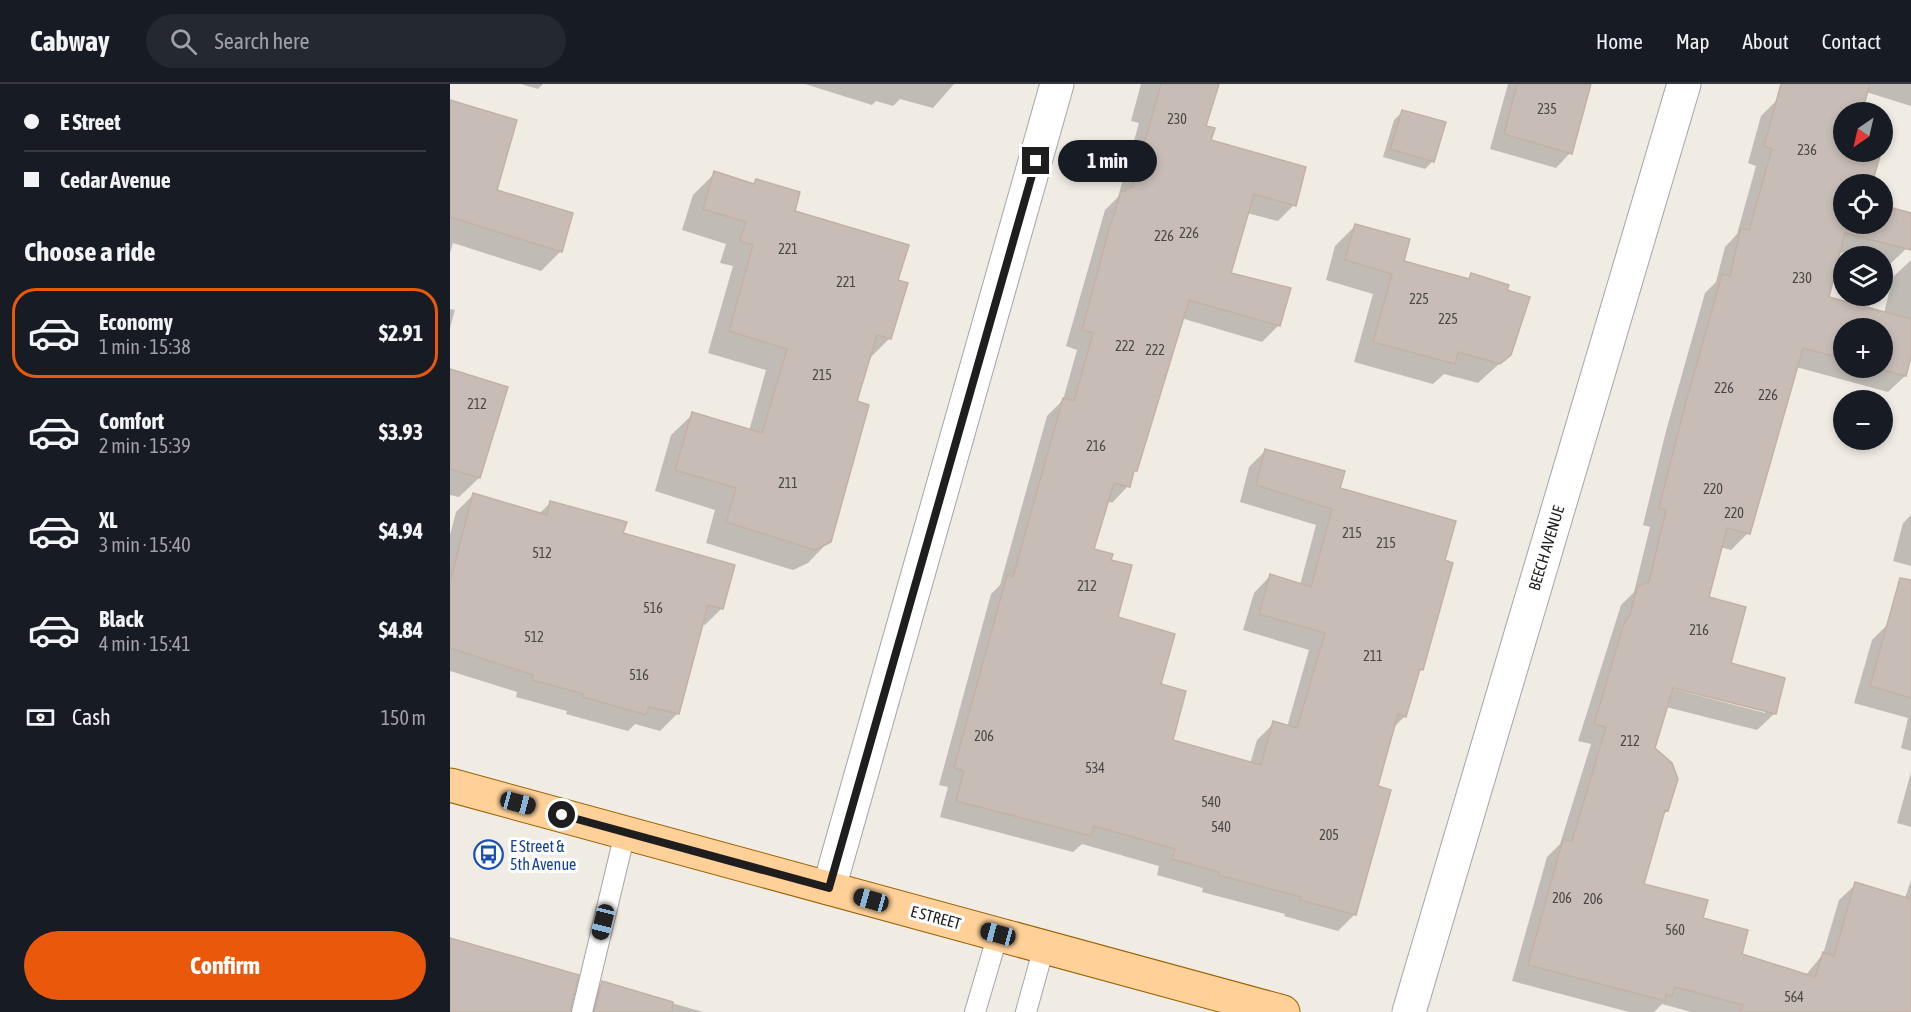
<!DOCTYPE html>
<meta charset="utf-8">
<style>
:root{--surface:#171b24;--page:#242831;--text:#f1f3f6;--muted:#9ea1a6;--line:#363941;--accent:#ea580c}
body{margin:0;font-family:"Asap Condensed",sans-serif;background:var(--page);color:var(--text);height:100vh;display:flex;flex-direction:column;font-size:22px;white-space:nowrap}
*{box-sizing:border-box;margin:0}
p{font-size:20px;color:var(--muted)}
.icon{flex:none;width:33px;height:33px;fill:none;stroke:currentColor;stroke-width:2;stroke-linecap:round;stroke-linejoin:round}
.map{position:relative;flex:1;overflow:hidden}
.sheet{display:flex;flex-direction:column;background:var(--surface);width:450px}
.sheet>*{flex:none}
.banner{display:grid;align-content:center;height:132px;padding:0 24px;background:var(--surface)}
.needle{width:39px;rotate:214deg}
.fabs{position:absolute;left:1383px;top:18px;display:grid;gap:12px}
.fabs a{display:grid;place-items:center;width:60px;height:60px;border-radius:50%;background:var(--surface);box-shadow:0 3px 9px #0003;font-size:30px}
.end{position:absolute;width:27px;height:27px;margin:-14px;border:8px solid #1e1e1e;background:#fff;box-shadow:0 0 0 3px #fff}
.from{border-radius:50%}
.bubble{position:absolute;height:42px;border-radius:21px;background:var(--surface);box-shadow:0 3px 9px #0003;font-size:20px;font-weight:700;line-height:42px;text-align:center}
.car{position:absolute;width:18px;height:36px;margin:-18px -9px;border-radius:8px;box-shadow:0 0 4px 2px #0007;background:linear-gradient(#222 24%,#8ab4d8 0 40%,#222 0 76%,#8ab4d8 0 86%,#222 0)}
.banner b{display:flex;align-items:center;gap:21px;height:57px;font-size:22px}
.banner b+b{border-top:2px solid var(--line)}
.banner i{width:15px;height:15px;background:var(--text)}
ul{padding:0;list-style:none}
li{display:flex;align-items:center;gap:18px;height:90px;margin:0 12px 9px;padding:0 12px;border:3px solid transparent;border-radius:24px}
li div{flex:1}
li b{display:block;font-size:22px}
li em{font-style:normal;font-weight:700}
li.current{border-color:var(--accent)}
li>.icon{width:54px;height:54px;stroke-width:1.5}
h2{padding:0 24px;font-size:27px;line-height:72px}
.pay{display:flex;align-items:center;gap:15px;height:66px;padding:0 24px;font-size:22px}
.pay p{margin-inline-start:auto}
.cta{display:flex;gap:12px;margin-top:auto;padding:12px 24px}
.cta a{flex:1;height:69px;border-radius:36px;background:var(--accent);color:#fff;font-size:24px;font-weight:700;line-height:69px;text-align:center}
header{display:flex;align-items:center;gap:36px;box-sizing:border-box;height:84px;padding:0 30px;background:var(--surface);border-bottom:2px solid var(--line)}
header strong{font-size:28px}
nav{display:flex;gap:33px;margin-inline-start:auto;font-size:21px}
.search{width:420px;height:54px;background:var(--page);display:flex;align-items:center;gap:15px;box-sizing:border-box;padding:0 21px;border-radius:33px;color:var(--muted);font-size:22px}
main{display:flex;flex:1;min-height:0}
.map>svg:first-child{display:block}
</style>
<header>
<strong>Cabway</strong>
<div class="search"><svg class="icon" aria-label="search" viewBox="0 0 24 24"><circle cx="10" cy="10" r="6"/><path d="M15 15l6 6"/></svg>Search here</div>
<nav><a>Home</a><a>Map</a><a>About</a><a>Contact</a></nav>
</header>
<main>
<section class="sheet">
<div class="banner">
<b><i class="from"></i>E Street</b>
<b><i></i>Cedar Avenue</b>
</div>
<h2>Choose a ride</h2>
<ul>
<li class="current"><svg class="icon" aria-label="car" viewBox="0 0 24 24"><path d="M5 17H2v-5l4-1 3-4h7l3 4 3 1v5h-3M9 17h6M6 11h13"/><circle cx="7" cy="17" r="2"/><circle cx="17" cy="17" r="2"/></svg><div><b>Economy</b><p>1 min · 15:38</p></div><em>$2.91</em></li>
<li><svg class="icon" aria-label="car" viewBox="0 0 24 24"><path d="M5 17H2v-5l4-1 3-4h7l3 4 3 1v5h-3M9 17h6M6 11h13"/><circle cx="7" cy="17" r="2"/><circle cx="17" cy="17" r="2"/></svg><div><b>Comfort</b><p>2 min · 15:39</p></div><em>$3.93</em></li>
<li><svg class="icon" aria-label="car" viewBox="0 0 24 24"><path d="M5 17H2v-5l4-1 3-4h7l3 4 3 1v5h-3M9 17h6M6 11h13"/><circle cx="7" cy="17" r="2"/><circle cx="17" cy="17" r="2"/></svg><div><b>XL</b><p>3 min · 15:40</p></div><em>$4.94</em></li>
<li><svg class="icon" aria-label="car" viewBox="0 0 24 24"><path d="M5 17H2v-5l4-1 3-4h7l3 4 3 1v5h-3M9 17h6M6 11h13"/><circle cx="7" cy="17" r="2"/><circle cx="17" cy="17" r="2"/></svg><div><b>Black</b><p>4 min · 15:41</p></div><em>$4.84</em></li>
</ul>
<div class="pay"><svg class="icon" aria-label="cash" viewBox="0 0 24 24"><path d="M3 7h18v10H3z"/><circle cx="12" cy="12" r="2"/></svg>Cash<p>150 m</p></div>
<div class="cta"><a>Confirm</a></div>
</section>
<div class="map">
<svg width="1461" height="928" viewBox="0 0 1461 928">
<rect width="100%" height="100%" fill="#f0ebe3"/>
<path fill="#0003" fill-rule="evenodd" d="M71,0h22l-5,5z
M355,0h149l-21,24 -33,-9 -7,7 -17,-5 -4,4z
M691,0h70l-6,43 5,14 84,64 -16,16 -31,-8 -18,61 50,51 -17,17 -81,-24 -46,152 -7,16 -16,17 -5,-2 -14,49 16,11 7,57 43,67 12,56 79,23 7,-24 17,-17 13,4 22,-77 -66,-20 11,-37 16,-17 30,9 16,-60 -76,-23 9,-35 17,-17 73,39 104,72 -21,108 -5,5 -12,42 -13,13 -16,58 13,4 -35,124 -16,16 -54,-15 1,-2 -83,-22 1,-4 -46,-13 2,-9 -77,-22 -9,8 -133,-35 8,-30 -9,-2 52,-191 9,-9 47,-169 16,-16 14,-50 -11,-4 39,-136 13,-13 21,-74 -8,-2z
M1058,0h82l-20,69 -14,15 -66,-19z
M1362,0h99v22l-45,-14 -6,20h-16v40h36l-10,32h-26v40h38l29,-10v17l-5,18 -17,16 -7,-1v-8h-26l-17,-4 -11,46 56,15 9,-36 18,-17v91l-6,25 -17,16 -92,-25 -48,166 -17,17 -11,-3 -12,51 21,66 55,15 -10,35 -17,16 -91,-23 -12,42 13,62 -5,5 -20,69 59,34 40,36 64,21 18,-22 16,-54 17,-16 49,14 6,-18v132h-220l-29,-8 -8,8h-25l-117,-31 35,-124 13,-13 31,-100 -13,-3 43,-136 13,-13 16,-65 -7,-2 23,-94 39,-138 11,-11 9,-35 12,-13 19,-68 -8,-3 13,-47 17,-17zM1394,244h38v40h-38zM1216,600l99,26v3l-99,-26z
M0,17l45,90 66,60 -20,20 -88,-28 -3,10z
M953,27l30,50 -8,8 -42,-12 11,-37z
M265,89l37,12 4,-4 37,31 103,69 -6,57 -22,22 -13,42 -26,139 -21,22 -15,7 -87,-27 9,-33 -60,-19 16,-56 22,-21 56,17 17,-61 -58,-17 25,-87 -13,-3 6,-19 -44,-14 11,-35z
M905,142l47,36 64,18 6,-5 38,79 -32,29 -34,-9 -11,10 -79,-22 19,-68 -47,-14 9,-34z
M0,225l5,1 -5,18z
M0,286l29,108 -20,19 -9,-2z
M23,411l66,19 11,-11 72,31 100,74 -17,17 -3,-1 -25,90 -17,17 -25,-7 -7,7 -62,-17 1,-3 -51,-14 1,-5 -67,-21v-136l6,-23z
M1461,431v51l-18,-5 10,-38z
M1439,539l22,6v122l-10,-3 7,-30 -54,-15 18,-63z
M1461,688v55l-14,-4z
M152,899l101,29h-127z"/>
<path fill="#c8bdb6" stroke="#c2b1a5" stroke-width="1.5" d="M711,0h58l-13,42 9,2 -4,12 95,27 -10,39 -42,-12 -23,79 60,15 -11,38 -91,-26 -52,171h-3l-4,16 -16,-4 -20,66 19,5 -2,6 21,5 -14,52 57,17 -14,50 25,7 -13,49 88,25 12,-44 24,7 28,-95 -66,-19 11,-40 41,13 21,-78 -76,-24 9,-36 80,22 -5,17 116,33 -11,39 8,3 -30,107 -3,-1 -14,48 -8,-3 -20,72 13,4 -35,125 -56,-15 1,-3 -83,-22 1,-3 -47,-13 3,-10 -81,-23 -3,10 -135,-35 8,-30 -10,-3 53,-193 6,2 50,-179 11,3 19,-68 -11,-3 27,-101 12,-37 11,-5z
M1067,0h74l-19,70 -68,-20z
M1331,0h89l-8,28h-18v40h37l-9,32h-28v40h38v-19l29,8v37l-66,-17 -16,64 82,22v38l-5,19 -32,-8h8v-40h-38v31l-41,-11 -53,186 -23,-6 -18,69 37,10 -15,56 54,15 -9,36 -103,-26 -18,60 17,15 6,16 -10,32 -3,-1 -21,74 64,16 -5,18 45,12 -6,24 73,23 8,-25 11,4 21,-74 56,17v113h-171l3,-7 -68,-18 -3,9 -6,-2 -1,7 -137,-36 35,-126 9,2 34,-114 -12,-3 30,-101 6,-8 7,-28 12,-5 17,-72 -7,-2 24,-95 39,-139 8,2 11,-48 8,2 23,-81 -8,-3z
M0,16l67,20 -20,70 76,23 -11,39 -112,-35z
M952,26l44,12 -12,40 -44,-13z
M264,87l40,13 2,-5 44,13 -5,19 114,34 -11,35 10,3 -17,56 -14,-4 -20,66 12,4 -38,137 -16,8 -89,-28 10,-34 -61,-18 17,-58 70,21 25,-84 -58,-18 24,-86 -13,-4 6,-19 -43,-13z
M905,140l55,15 -6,22 65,18 2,-6 38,12 -2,5 23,7 -19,58 -11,9 -42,-12 -3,12 -82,-22 19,-68 -47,-14z
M0,285l58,18 -28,91 -30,-9z
M23,409l74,22 3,-14 77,21 -4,11 112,32 -12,44 -15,-4 -29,109 -30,-7 -3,8 -63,-18 1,-3 -52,-14 1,-5 -83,-27v-66z
M1450,494l11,2v118l-41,-12z
M0,854l129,37 -9,37h-120z
M152,897l71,21 -1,10h-78z"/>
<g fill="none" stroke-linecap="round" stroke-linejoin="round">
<defs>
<path id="service" d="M132,928l43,-179
M525,928l23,-78
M576,928l18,-65"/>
<path id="minor" d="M379,804l228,-804
M959,928l275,-928"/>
<path id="primary" d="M0,701l833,227"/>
</defs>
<use href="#service" stroke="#a5a5a5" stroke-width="22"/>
<use href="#minor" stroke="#a5a5a5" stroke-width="35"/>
<use href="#primary" stroke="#986200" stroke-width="35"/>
<use href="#service" stroke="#fff" stroke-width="20"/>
<use href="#minor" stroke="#fff" stroke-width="33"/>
<use href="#primary" stroke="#ffd199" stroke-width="33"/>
</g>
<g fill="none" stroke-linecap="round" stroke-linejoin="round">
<path stroke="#1e1e1e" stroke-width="8" d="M112,731l267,73 207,-727"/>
</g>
<defs>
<symbol id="bus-ring" viewBox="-11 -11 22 22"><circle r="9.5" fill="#fff" stroke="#1a4fb4" stroke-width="1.5"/><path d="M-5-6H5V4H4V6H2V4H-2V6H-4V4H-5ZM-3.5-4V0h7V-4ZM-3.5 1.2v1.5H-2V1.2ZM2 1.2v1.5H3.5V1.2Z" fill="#1a4fb4"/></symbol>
</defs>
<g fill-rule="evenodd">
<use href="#bus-ring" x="22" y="754" width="33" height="33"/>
</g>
<g text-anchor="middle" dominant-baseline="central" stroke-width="6" stroke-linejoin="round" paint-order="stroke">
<g font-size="14" fill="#484644">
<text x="1097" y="25">235</text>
<text x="727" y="35">230</text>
<text x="1357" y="66">236</text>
<text x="739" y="149">226</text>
<text x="714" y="152">226</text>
<text x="338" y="165">221</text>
<text x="1352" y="194">230</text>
<text x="396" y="198">221</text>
<text x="969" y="215">225</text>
<text x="998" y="235">225</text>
<text x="675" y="262">222</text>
<text x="705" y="266">222</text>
<text x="372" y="291">215</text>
<text x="1274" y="304">226</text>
<text x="1318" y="311">226</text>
<text x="27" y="320">212</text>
<text x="646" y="362">216</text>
<text x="338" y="399">211</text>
<text x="1263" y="405">220</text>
<text x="1284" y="429">220</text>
<text x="902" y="449">215</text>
<text x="936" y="459">215</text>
<text x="92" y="469">512</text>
<text x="637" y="502">212</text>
<text x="203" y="524">516</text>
<text x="1249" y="546">216</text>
<text x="84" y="553">512</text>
<text x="923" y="572">211</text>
<text x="189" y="591">516</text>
<text x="534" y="652">206</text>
<text x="1180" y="657">212</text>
<text x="645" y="684">534</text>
<text x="761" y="718">540</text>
<text x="771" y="743">540</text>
<text x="879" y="751">205</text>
<text x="1112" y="814">206</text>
<text x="1143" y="815">206</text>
<text x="1225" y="846">560</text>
<text x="1344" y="913">564</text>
</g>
<g font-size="16" fill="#1e1e1e" stroke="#fff">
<text transform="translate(1096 464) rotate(-73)">BEECH AVENUE</text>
<text transform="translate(486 833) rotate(15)">E STREET</text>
</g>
<g font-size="16" fill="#164399" stroke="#fff" text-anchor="start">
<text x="60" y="762">E Street &amp;<tspan x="60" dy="18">5th Avenue</tspan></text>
</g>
</g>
</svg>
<div class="fabs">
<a><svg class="needle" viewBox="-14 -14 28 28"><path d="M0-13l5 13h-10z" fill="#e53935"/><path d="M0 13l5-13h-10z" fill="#9ea1a6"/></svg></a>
<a><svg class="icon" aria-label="locate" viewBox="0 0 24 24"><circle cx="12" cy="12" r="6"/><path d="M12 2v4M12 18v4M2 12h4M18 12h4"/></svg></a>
<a><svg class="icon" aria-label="layers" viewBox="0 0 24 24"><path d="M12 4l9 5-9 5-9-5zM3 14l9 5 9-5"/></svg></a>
<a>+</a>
<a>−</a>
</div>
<i class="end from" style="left:112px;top:731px"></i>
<i class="end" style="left:586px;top:77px"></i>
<div class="bubble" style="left:608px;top:56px;width:99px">1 min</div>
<i class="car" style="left:68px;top:719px;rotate:105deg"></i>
<i class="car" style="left:421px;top:816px;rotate:286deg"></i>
<i class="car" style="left:153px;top:838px;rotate:194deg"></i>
<i class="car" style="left:548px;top:850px;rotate:285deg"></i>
</div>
</main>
